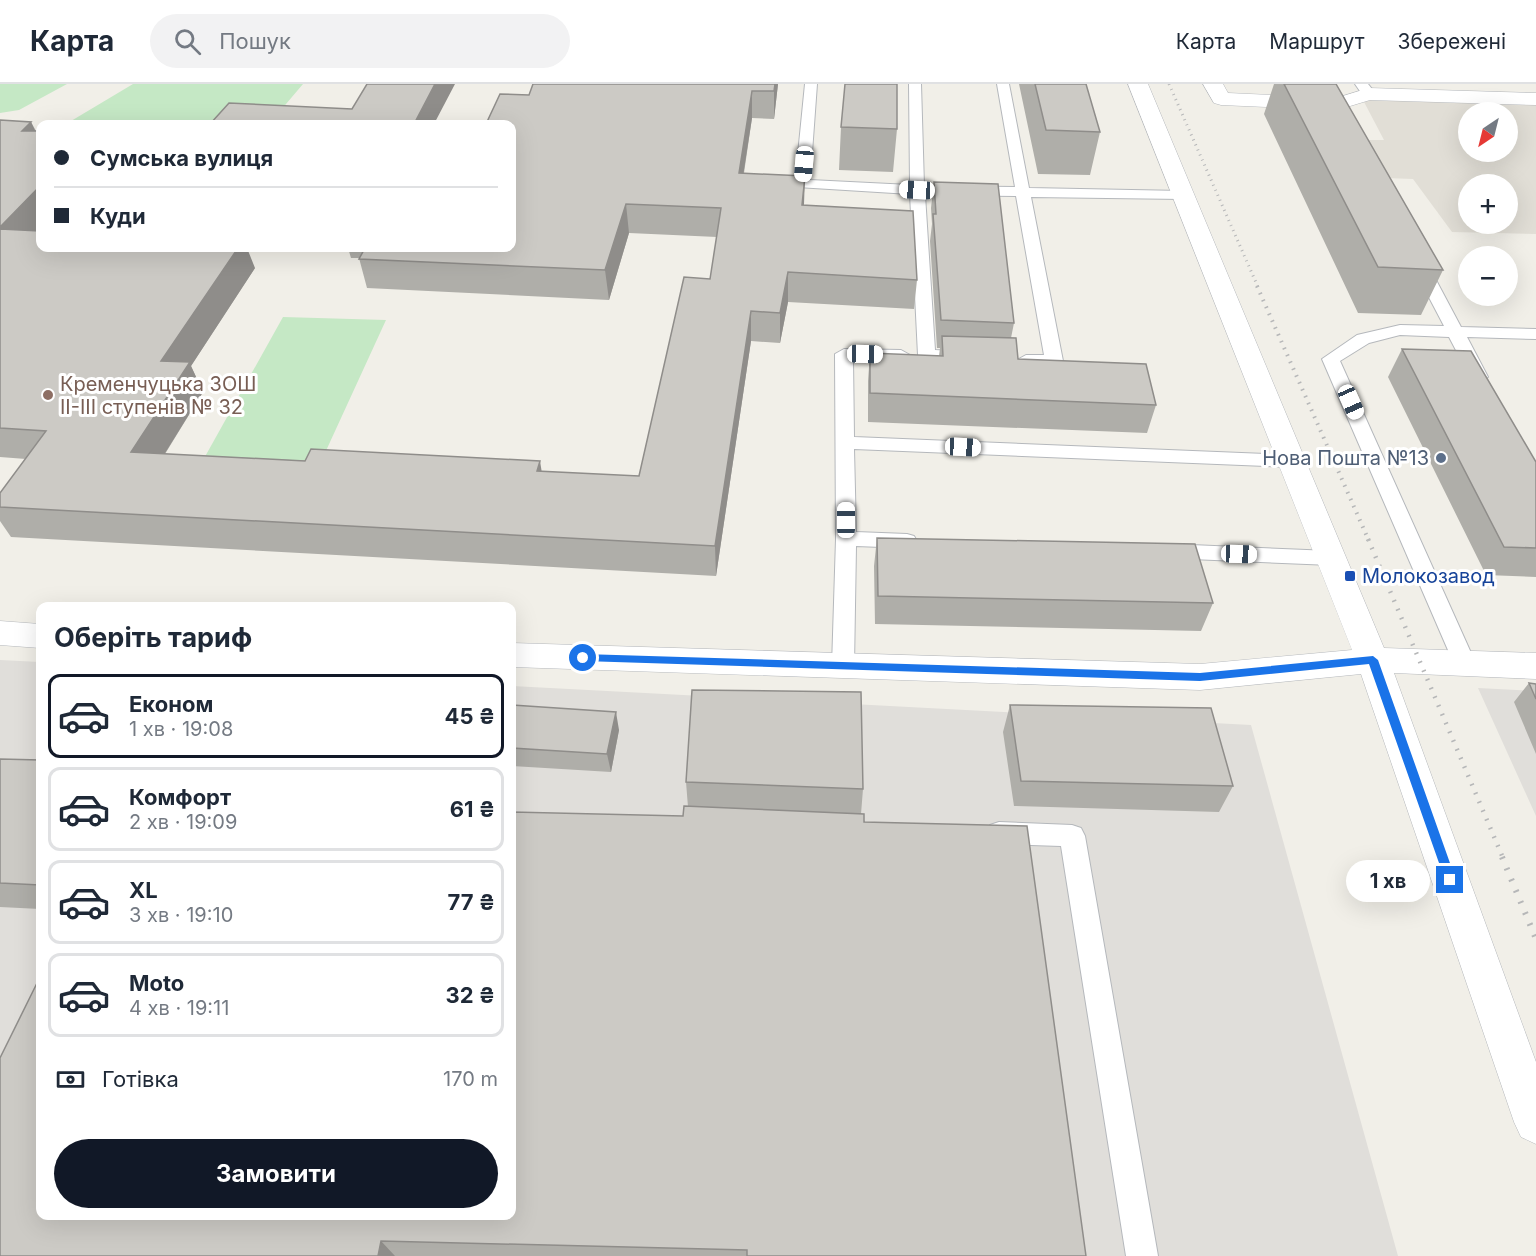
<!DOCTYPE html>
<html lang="uk">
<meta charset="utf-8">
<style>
:root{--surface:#fff;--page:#f2f2f3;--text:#1f2937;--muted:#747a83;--line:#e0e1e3;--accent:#111827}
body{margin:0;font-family:Inter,sans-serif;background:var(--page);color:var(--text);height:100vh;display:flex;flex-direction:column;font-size:22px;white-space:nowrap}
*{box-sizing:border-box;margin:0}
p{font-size:20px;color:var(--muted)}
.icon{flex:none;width:33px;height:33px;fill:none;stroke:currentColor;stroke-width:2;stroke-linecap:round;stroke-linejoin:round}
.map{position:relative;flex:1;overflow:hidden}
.sheet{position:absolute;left:36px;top:518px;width:480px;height:618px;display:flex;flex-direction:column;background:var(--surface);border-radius:12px;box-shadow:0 6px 24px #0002}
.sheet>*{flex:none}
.guide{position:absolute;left:36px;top:36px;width:480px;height:132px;border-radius:12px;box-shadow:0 6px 24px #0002;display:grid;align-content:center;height:132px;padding:0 18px;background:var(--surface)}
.needle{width:39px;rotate:215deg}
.fabs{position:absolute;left:1458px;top:18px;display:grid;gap:12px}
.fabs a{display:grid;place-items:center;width:60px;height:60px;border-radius:50%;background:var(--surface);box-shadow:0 6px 24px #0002;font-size:30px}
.end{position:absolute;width:27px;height:27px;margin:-14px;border:8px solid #1a73e8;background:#fff;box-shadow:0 0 0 3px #fff}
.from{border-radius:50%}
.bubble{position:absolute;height:42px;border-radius:21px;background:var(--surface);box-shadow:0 6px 24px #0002;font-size:20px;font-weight:700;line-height:42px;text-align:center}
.car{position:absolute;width:18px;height:36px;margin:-18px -9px;border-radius:8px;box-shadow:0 0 4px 2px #0007;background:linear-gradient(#fff 24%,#345 0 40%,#fff 0 76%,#345 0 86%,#fff 0)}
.guide b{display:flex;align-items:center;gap:21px;height:57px;font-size:22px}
.guide b+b{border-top:2px solid var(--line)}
.guide i{width:15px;height:15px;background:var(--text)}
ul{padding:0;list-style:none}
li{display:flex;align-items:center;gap:18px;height:84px;margin:0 12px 9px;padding:0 6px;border:3px solid var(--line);border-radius:12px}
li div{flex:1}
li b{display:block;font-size:22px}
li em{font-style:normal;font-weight:700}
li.current{border-color:var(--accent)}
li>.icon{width:54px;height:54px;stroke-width:1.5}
h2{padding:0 18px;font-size:27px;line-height:72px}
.pay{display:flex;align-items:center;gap:15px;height:66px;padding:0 18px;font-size:22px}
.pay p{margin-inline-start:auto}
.button{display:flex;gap:12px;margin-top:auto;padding:12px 18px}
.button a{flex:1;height:69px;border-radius:36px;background:var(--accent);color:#fff;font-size:24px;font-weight:700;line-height:69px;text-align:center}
header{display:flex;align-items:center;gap:36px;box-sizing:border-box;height:84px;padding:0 30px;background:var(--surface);border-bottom:2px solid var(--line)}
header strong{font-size:28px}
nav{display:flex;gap:33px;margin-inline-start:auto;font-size:21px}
.search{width:420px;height:54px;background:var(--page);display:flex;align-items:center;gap:15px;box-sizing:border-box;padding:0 21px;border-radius:33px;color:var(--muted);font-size:22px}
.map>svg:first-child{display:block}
</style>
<header>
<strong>Карта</strong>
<div class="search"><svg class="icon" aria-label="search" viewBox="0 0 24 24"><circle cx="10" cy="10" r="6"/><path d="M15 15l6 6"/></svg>Пошук</div>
<nav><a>Карта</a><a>Маршрут</a><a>Збережені</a></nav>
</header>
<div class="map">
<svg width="1536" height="1172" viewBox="0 0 1536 1172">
<rect width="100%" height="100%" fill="#f1efe8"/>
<path fill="#e0deda" d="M0,576l40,2v553h472v-529l739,39 147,531h-1398z
M1478,604l58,3v125z"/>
<path fill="#e1ded6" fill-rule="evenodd" d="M1363,16l173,4v130l-84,-2 -39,-53 -27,-1 -26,-38h24zM1468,28h40v40h-40zM1468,100h40v40h-40z"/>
<path fill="#c5e8c5" d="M0,0h67l-48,26 -19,3z
M133,0h170l-34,40h-203z
M283,233l103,3 -67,146 -117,-4z"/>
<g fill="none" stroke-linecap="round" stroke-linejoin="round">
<defs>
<path id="service" d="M805,0h12l-7,96 100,5 -1,-101h12l3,102 91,1 -18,-103h12l20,104 154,3 7,4 -7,4 -152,-2 32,164c-7,9 -39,8 -46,-1l9,-5h18l-28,-159 -91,-1 10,155 34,2 9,5 -9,5 -48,-3 -3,-4 -8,-161 -113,-7 -2,-3z
M1355,0h13l8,10 -2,3h-10z
M1419,174l8,5 34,64 75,2v10l-69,-2 21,40 -9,5 -9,-5 -21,-40 -49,-2 -31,8 -29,18 136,303 -3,6 -8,3 -8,-3 -3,-6 -132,-305 35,-24 43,-10 44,1 -33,-63z
M844,265l57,1 9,5 -9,5 -48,-1 1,78 437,18 7,2 3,4 -3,4 -7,2 -437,-18 2,83 51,2 7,2 3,5 -3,5 -7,2 -51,-2 -2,120 -3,6 -8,3 -8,-3 -3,-6 4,-127 -1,-185z
M1168,460l163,7 7,2 3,5 -3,5 -7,2 -163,-7 -7,-2 -3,-5 3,-5z
M999,738l73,3 9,3 4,8 73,420h-32l-65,-410 -62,-2 -9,-3 -4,-8 4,-8z"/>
<path id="pedestrian" d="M1203,0h20l5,9 85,4 10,6 -10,6 -92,-4 -7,-2z"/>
<path id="minor" d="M1369,4l167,5v12l-166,-5 -33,10 -10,-6 3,-4z"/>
<path id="tertiary" d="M1128,0h20l236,564 152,5v26l-142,-6 142,389v82l-15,-7 -7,-15 -153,-448 -161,16 -688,-23v-24l688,21 152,-14z
M0,537l40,3v24l-40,-3z"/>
</defs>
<use href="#service" stroke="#b5b8bc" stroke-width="2"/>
<use href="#pedestrian" stroke="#b5b8bc" stroke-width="1"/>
<use href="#minor" stroke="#b5b8bc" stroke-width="1"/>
<use href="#tertiary" stroke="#b5b8bc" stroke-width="1"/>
<use href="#service" fill="#fff" fill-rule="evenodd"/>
<use href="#pedestrian" fill="#fff" fill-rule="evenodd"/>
<use href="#minor" fill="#fff" fill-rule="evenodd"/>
<use href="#tertiary" fill="#fff" fill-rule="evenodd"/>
<path stroke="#b6b7b8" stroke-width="3" stroke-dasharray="1 4.5" stroke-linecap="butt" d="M1169,0l89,203"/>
<path stroke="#b6b7b8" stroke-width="4" stroke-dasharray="1.5 6" stroke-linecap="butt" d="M1257,202l112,255"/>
<path stroke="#b6b7b8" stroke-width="4.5" stroke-dasharray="1.5 8" stroke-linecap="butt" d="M1368,455l135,319"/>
<path stroke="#b6b7b8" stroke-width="6" stroke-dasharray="2 10" stroke-linecap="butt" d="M1502,773l34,82"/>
</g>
<path fill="#afaea9" d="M533,0h245l-4,35 -22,-1 -8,55 60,32 113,75 -3,29 -126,-7 -8,41 -29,-2 -35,235 -705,-39 -11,-16v-28l26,-34 -26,-2v-337l31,2 5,9 4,100 215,37 -64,98 12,26 -38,62 474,22 71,-197 7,-42 -88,-4 -20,67 -242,-12 -8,-30h-8l-3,-10h164l17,-153z
M1019,0h67l14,48 -10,43 -52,-1z
M1274,0h62l107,186 -22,45 -63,-2 -94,-199z
M841,43l56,2 -4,43 -54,-2z
M934,98l80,141 -3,15 7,21 138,46 -9,28 -279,-11v-41l2,-28 69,3 1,-8h-3l-7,-107 2,-17 -1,-16z
M1402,265l134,113v115l-50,-2 -98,-198z
M877,454l336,65 -12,28 -326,-7 -1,-58z
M1529,599l7,1v70l-22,-52z
M512,621l107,25 -8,42 -99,-6z
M1010,621l223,81 -14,26 -205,-6 -11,-74z
M0,675l40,1v149l-40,-2z
M686,698l177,7 -2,25 225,442h-1086l40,-41 643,-399 5,-9z"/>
<path fill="#8f8d8a" d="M435,0h20l-21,40h-20z
M775,0h3l-4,35v-28z
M752,7v27l-13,84v-29z
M31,38l9,19 -18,-10z
M805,92l-1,28 -3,30 1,-29z
M40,102v44l-26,28 -14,-25v-6z
M626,120l3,29 -20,67 -4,-30z
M238,164h9l8,20 -64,98 12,26 -56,90 -16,-30 30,-91z
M788,188v30l-8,41v-30z
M751,227v30l-35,235 -1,-30z
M540,377l5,31 -8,-21z
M616,628l3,18 -8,42 -4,-18z
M381,1157l14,15h-17z"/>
<path fill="#cccac5" stroke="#8f8d8a" stroke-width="1.5" d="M367,0h68l-21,40h-204l19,-21 123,6z
M533,0h242l-1,7h-22l-13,82 66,3 -3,29 111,6 4,69 -129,-8 -8,41 -29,-2 -36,235 -715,-39v-14l46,-62 -46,-3v-199l40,2v17h198l-77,113 29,1 -59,90 174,9 6,-12 229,12 -3,10 102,5 45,-199 26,2 11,-71 -95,-4 -21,66 -246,-11 6,-11h147v-124h-26l14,-30 29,1z
M845,0h52v45l-56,-2z
M1035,0h51l14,48 -54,-2z
M1284,0h52l107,186 -65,-3z
M0,36l31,2 -9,9h18v55l-40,41z
M934,98l64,2 16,139 -73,-3 -8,-106h3z
M942,252l74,2 2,21 128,5 10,41 -286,-12v-40l73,3z
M1402,265l69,2 65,111v86l-32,-1z
M877,454l318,6 18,59 -335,-7z
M1529,599l7,1v15z
M692,606l169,2 2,97 -177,-7z
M512,621l104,7 -9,42 -95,-6z
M1010,621l201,3 22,78 -212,-5z
M0,675l40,1v125l-40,-2z
M684,722l180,8v8l163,4 59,430h-339v-6l-366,-9 -3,15h-378v-198l40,-81v238h472v-403l171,4z"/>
<path fill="#1a73e8" d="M583,570l617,19 173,-17 5,4 78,220 -6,5 -5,-5 -76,-216 -169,17 -617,-20 -5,-3z"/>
<circle fill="#8d6e63" stroke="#fff" stroke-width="2" cx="48" cy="311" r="6"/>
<circle fill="#5c6f8a" stroke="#fff" stroke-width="2" cx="1441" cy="374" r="6"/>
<rect fill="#1a4fb4" stroke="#fff" stroke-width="2" x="1344" y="486" width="12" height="12" rx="3"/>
<g text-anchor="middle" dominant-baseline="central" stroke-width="6" stroke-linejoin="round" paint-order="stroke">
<g font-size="20" fill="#785e54" stroke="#fff" text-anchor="start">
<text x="60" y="300">Кременчуцька ЗОШ<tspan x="60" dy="23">ІІ-ІІІ ступенів № 32</tspan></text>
</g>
<g font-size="20" fill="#4e5e75" stroke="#fff" text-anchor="end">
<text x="1429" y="374">Нова Пошта №13</text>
</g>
<g font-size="20" fill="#164399" stroke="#fff" text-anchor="start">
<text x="1362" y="492">Молокозавод</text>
</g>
</g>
</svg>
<div class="fabs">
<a><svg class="needle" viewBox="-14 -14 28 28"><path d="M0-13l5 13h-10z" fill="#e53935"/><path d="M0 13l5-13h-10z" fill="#747a83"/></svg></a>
<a>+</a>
<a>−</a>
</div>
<i class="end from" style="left:583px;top:574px"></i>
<i class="end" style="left:1450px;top:796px"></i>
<div class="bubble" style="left:1346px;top:776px;width:84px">1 хв</div>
<i class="car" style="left:804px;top:80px;rotate:185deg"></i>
<i class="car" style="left:917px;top:106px;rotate:273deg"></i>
<i class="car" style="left:865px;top:270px;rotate:91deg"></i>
<i class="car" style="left:1351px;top:318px;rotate:156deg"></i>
<i class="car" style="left:963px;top:363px;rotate:93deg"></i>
<i class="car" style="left:846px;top:436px;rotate:0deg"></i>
<i class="car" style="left:1239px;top:470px;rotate:92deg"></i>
<div class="guide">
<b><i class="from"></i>Сумська вулиця</b>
<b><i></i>Куди</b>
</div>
<section class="sheet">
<h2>Оберіть тариф</h2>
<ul>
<li class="current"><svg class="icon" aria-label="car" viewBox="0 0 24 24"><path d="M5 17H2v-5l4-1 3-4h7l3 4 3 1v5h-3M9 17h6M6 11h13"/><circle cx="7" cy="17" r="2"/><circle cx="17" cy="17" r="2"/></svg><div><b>Економ</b><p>1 хв · 19:08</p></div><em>45 ₴</em></li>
<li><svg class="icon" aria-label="car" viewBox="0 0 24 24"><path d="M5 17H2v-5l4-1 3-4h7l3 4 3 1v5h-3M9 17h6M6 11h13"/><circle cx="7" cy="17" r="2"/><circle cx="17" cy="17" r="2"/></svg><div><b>Комфорт</b><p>2 хв · 19:09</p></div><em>61 ₴</em></li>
<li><svg class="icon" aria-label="car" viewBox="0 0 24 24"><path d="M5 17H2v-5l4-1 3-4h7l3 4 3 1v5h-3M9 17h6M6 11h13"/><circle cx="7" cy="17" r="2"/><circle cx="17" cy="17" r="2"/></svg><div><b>XL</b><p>3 хв · 19:10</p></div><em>77 ₴</em></li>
<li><svg class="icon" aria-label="car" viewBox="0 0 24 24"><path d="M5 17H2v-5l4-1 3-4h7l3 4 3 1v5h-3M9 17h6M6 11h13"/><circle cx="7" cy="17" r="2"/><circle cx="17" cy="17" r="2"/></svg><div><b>Moto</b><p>4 хв · 19:11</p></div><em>32 ₴</em></li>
</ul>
<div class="pay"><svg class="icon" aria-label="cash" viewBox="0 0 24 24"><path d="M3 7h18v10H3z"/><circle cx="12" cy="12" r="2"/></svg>Готівка<p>170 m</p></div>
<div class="button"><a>Замовити</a></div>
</section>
</div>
